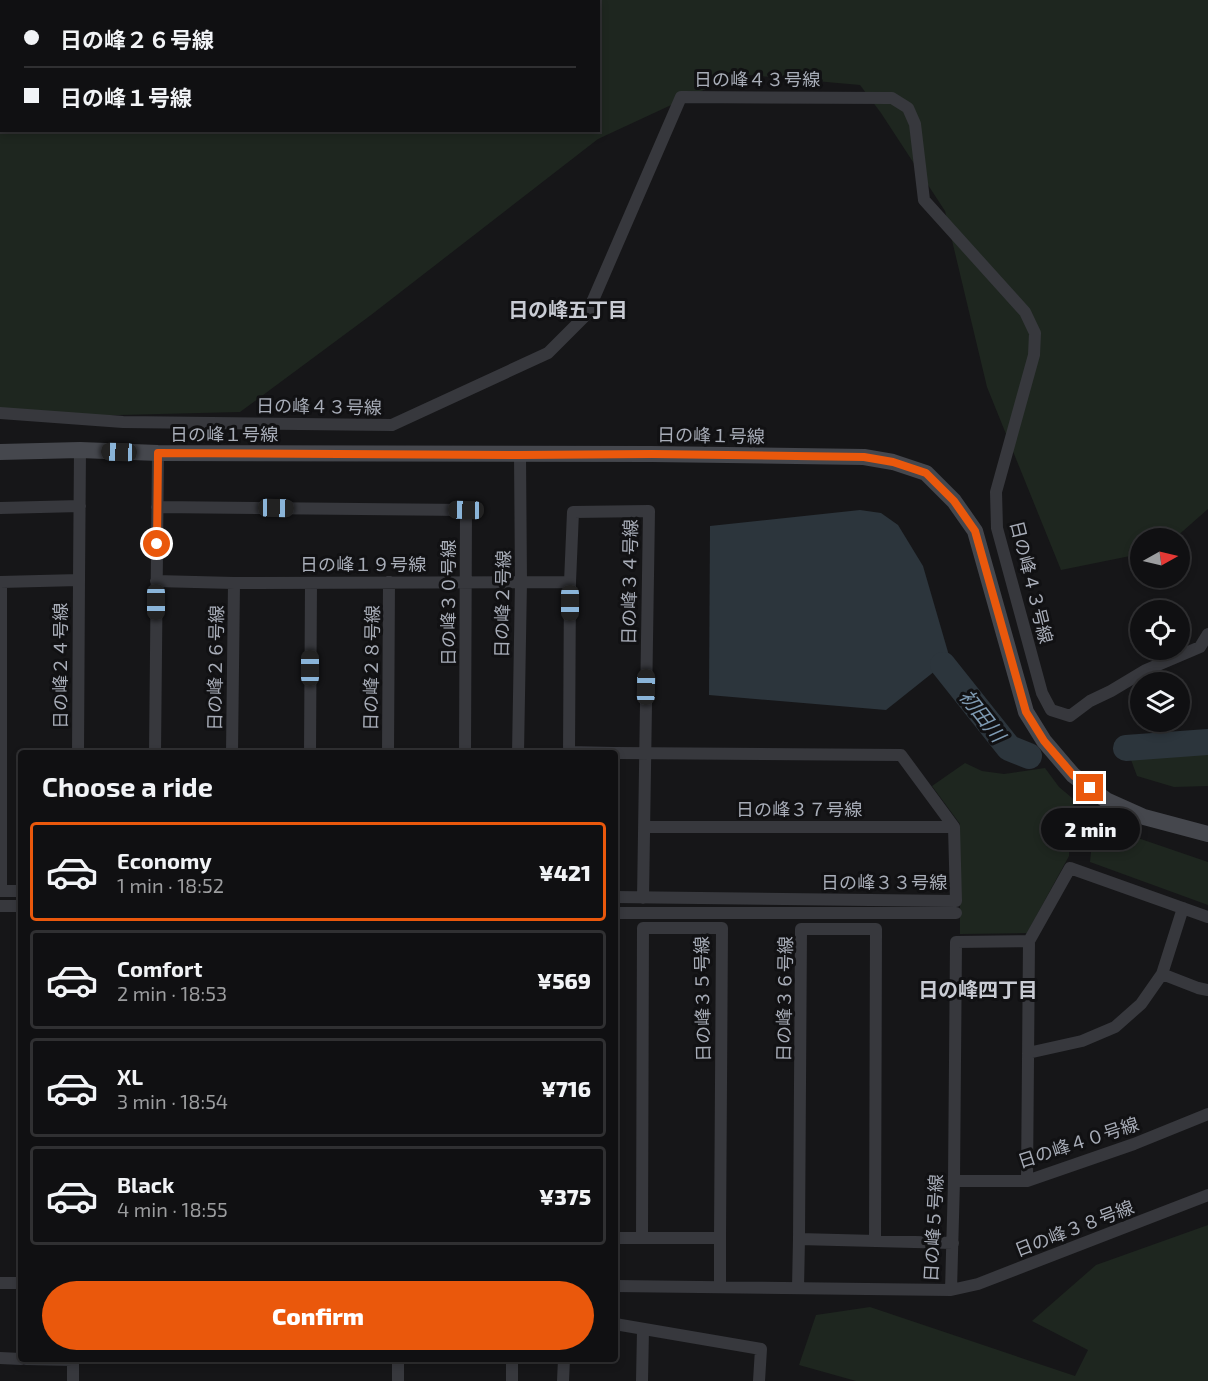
<!DOCTYPE html>
<meta charset="utf-8">
<style>
:root{--surface:#101012;--page:#1e1e20;--text:#f1f3f6;--muted:#9c9d9f;--line:#303032;--accent:#ea580c}
body{margin:0;font-family:"Exo 2","Noto Sans JP",sans-serif;background:var(--page);color:var(--text);height:100vh;display:flex;flex-direction:column;font-size:22px;white-space:nowrap}
*{box-sizing:border-box;margin:0}
p{font-size:20px;color:var(--muted)}
.icon{flex:none;width:33px;height:33px;fill:none;stroke:currentColor;stroke-width:2;stroke-linecap:round;stroke-linejoin:round}
.map{position:relative;flex:1;overflow:hidden}
.panel{position:absolute;left:18px;top:750px;width:600px;height:612px;display:flex;flex-direction:column;background:var(--surface);border-radius:6px;box-shadow:0 3px 9px #0003,0 0 0 2px var(--line)}
.panel>*{flex:none}
.guide{position:absolute;left:0px;top:0px;width:600px;height:132px;box-shadow:0 3px 9px #0003,0 0 0 2px var(--line);display:grid;align-content:center;height:132px;padding:0 24px;background:var(--surface)}
.needle{width:39px;rotate:82deg}
.fabs{position:absolute;left:1130px;top:528px;display:grid;gap:12px}
.fabs a{display:grid;place-items:center;width:60px;height:60px;border-radius:50%;background:var(--surface);box-shadow:0 3px 9px #0003,0 0 0 2px var(--line);font-size:30px}
.end{position:absolute;width:27px;height:27px;margin:-14px;border:8px solid #ea580c;background:#fff;box-shadow:0 0 0 3px #fff}
.from{border-radius:50%}
.bubble{position:absolute;height:42px;border-radius:21px;background:var(--surface);box-shadow:0 3px 9px #0003,0 0 0 2px var(--line);font-size:20px;font-weight:800;line-height:42px;text-align:center}
.car{position:absolute;width:18px;height:36px;margin:-18px -9px;border-radius:8px;box-shadow:0 0 4px 2px #0007;background:linear-gradient(#222 24%,#8ab4d8 0 40%,#222 0 76%,#8ab4d8 0 86%,#222 0)}
.guide b{display:flex;align-items:center;gap:21px;height:57px;font-size:22px}
.guide b+b{border-top:2px solid var(--line)}
.guide i{width:15px;height:15px;background:var(--text)}
ul{padding:0;list-style:none}
li{display:flex;align-items:center;gap:18px;height:99px;margin:0 12px 9px;padding:0 12px;border:3px solid var(--line);border-radius:6px}
li div{flex:1}
li b{display:block;font-size:22px}
li em{font-style:normal;font-weight:800}
li.on{border-color:var(--accent)}
li>.icon{width:54px;height:54px;stroke-width:1.5}
h2{padding:0 24px;font-size:27px;line-height:72px}
.button{display:flex;gap:12px;margin-top:auto;padding:12px 24px}
.button a{flex:1;height:69px;border-radius:36px;background:var(--accent);color:#fff;font-size:24px;font-weight:800;line-height:69px;text-align:center}
.map>svg:first-child{display:block}
</style>
<div class="map">
<svg width="1208" height="1381" viewBox="0 0 1208 1381">
<rect width="100%" height="100%" fill="#161618"/>
<path fill="#1e261f" fill-rule="evenodd" d="M0,0h1208v509l-33,29h-35v16l-79,16 -74,-183 -42,-176 -64,-98 -21,-28 -122,-11 -140,65 -227,176 -131,97 -240,6zM2,2h596v128h-596z
M1208,750v36l-34,1 -37,-11 -7,-19z
M965,763l17,8 22,3 41,-6 14,19 18,15 -8,8v46l-42,77 -67,1v-110l-28,-38z
M1094,823l114,39v43l-118,-43z
M1208,1225v156h-352l-57,-16 17,-50 54,-8 205,69 13,-26 -56,-29 64,-56z"/>
<path fill="#2c353c" d="M860,510l21,3 17,12 25,41 27,93 -64,51 -177,-15 1,-169z"/>
<g fill="none" stroke-linecap="round" stroke-linejoin="round">
<path stroke="#2c353c" stroke-width="26" d="M943,665l66,83 20,8
M1126,748l82,-6"/>
<path stroke="#37383d" stroke-width="12" d="M0,413l123,9 269,3 156,-72 39,-39 94,-217 211,1 16,10 7,16 9,76 101,112 10,21 -1,22 -38,137 1,36 45,165 9,17 19,6 20,-15 21,-10 35,-21 54,-23 8,-13
M157,507l309,3 -1,243
M0,508l80,-2
M156,581l78,2 336,-1
M0,582l79,-2 1,-130
M1,582v309h20
M569,752l45,1
M78,753l1,-173
M155,753l3,-300
M232,753l2,-170
M310,753l1,-170
M388,753l1,-171
M518,753l3,-171 -1,-127
M569,753l1,-171 3,-70 76,-1 -6,387
M615,753l286,2 53,72 2,74 -341,-4
M644,827h310
M0,906h21
M615,913h341
M1162,974l36,14 10,2
M1028,1053l54,-12 33,-14 26,-23 21,-30 21,-66
M954,1181h73l107,-37 74,-30
M1027,1181l2,-240
M615,1238h105v49
M642,1238l1,-310h79l-2,310
M799,1239l2,-310h75l-1,312
M0,1283h21
M615,1286l336,4 27,-6 230,-89
M798,1288l1,-49 154,4
M951,1290l3,-109 2,-239 73,-1 41,-73 138,49
M615,1324l146,25 -2,32
M0,1358l21,1
M26,1359l47,1
M73,1381v-22
M398,1381v-22
M512,1381v-22
M563,1381l1,-22
M642,1381l1,-51"/>
<path stroke="#45474d" stroke-width="16" d="M0,452l80,-2 78,3 494,1 212,3 29,5 33,11 28,28 21,30 51,181 18,29 29,34 33,25 38,17 64,17"/>
</g>
<g fill="none" stroke-linecap="round" stroke-linejoin="round">
<path stroke="#ea580c" stroke-width="8" d="M157,544l1,-91 362,2 132,-1 212,3 29,5 33,11 28,28 21,30 51,181 18,29 29,34 17,13"/>
</g>
<g text-anchor="middle" dominant-baseline="central" stroke-width="6" stroke-linejoin="round" paint-order="stroke">
<g font-size="18" fill="#a8adb8" stroke="#111113">
<text x="757" y="79">日の峰４３号線</text>
<text transform="translate(319 406) rotate(1)">日の峰４３号線</text>
<text x="224" y="434">日の峰１号線</text>
<text transform="translate(711 435) rotate(1)">日の峰１号線</text>
<text x="363" y="564">日の峰１９号線</text>
<text transform="translate(629 582) rotate(-89)">日の峰３４号線</text>
<text transform="translate(1032 582) rotate(76)">日の峰４３号線</text>
<text transform="translate(448 603) rotate(-90)">日の峰３０号線</text>
<text transform="translate(502 604) rotate(-89)">日の峰２号線</text>
<text transform="translate(60 666) rotate(-90)">日の峰２４号線</text>
<text transform="translate(215 668) rotate(-89)">日の峰２６号線</text>
<text transform="translate(371 668) rotate(-89)">日の峰２８号線</text>
<text x="799" y="809">日の峰３７号線</text>
<text x="884" y="882">日の峰３３号線</text>
<text transform="translate(702 999) rotate(-91)">日の峰３５号線</text>
<text transform="translate(784 999) rotate(-89)">日の峰３６号線</text>
<text transform="translate(1078 1142) rotate(-18)">日の峰４０号線</text>
<text transform="translate(933 1228) rotate(-87)">日の峰５号線</text>
<text transform="translate(1074 1228) rotate(-21)">日の峰３８号線</text>
</g>
<g font-size="20" font-weight="bold" fill="#c9ccd4" stroke="#111113">
<text x="568" y="309">日の峰五丁目</text>
<text x="978" y="989">日の峰四丁目</text>
</g>
<g font-size="20" font-style="italic" fill="#7f9bb3" stroke="#111113">
<text transform="translate(983 715) rotate(52)">初田川</text>
</g>
</g>
</svg>
<div class="fabs">
<a><svg class="needle" viewBox="-14 -14 28 28"><path d="M0-13l5 13h-10z" fill="#e53935"/><path d="M0 13l5-13h-10z" fill="#9c9d9f"/></svg></a>
<a><svg class="icon" aria-label="locate" viewBox="0 0 24 24"><circle cx="12" cy="12" r="6"/><path d="M12 2v4M12 18v4M2 12h4M18 12h4"/></svg></a>
<a><svg class="icon" aria-label="layers" viewBox="0 0 24 24"><path d="M12 4l9 5-9 5-9-5zM3 14l9 5 9-5"/></svg></a>
</div>
<i class="end from" style="left:157px;top:544px"></i>
<i class="end" style="left:1090px;top:788px"></i>
<div class="bubble" style="left:1041px;top:808px;width:99px">2 min</div>
<i class="car" style="left:119px;top:452px;rotate:272deg"></i>
<i class="car" style="left:276px;top:508px;rotate:91deg"></i>
<i class="car" style="left:466px;top:510px;rotate:271deg"></i>
<i class="car" style="left:156px;top:602px;rotate:180deg"></i>
<i class="car" style="left:570px;top:603px;rotate:180deg"></i>
<i class="car" style="left:310px;top:668px;rotate:0deg"></i>
<i class="car" style="left:646px;top:687px;rotate:1deg"></i>
<div class="guide">
<b><i class="from"></i>日の峰２６号線</b>
<b><i></i>日の峰１号線</b>
</div>
<section class="panel">
<h2>Choose a ride</h2>
<ul>
<li class="on"><svg class="icon" aria-label="car" viewBox="0 0 24 24"><path d="M5 17H2v-5l4-1 3-4h7l3 4 3 1v5h-3M9 17h6M6 11h13"/><circle cx="7" cy="17" r="2"/><circle cx="17" cy="17" r="2"/></svg><div><b>Economy</b><p>1 min · 18:52</p></div><em>¥421</em></li>
<li><svg class="icon" aria-label="car" viewBox="0 0 24 24"><path d="M5 17H2v-5l4-1 3-4h7l3 4 3 1v5h-3M9 17h6M6 11h13"/><circle cx="7" cy="17" r="2"/><circle cx="17" cy="17" r="2"/></svg><div><b>Comfort</b><p>2 min · 18:53</p></div><em>¥569</em></li>
<li><svg class="icon" aria-label="car" viewBox="0 0 24 24"><path d="M5 17H2v-5l4-1 3-4h7l3 4 3 1v5h-3M9 17h6M6 11h13"/><circle cx="7" cy="17" r="2"/><circle cx="17" cy="17" r="2"/></svg><div><b>XL</b><p>3 min · 18:54</p></div><em>¥716</em></li>
<li><svg class="icon" aria-label="car" viewBox="0 0 24 24"><path d="M5 17H2v-5l4-1 3-4h7l3 4 3 1v5h-3M9 17h6M6 11h13"/><circle cx="7" cy="17" r="2"/><circle cx="17" cy="17" r="2"/></svg><div><b>Black</b><p>4 min · 18:55</p></div><em>¥375</em></li>
</ul>
<div class="button"><a>Confirm</a></div>
</section>
</div>
